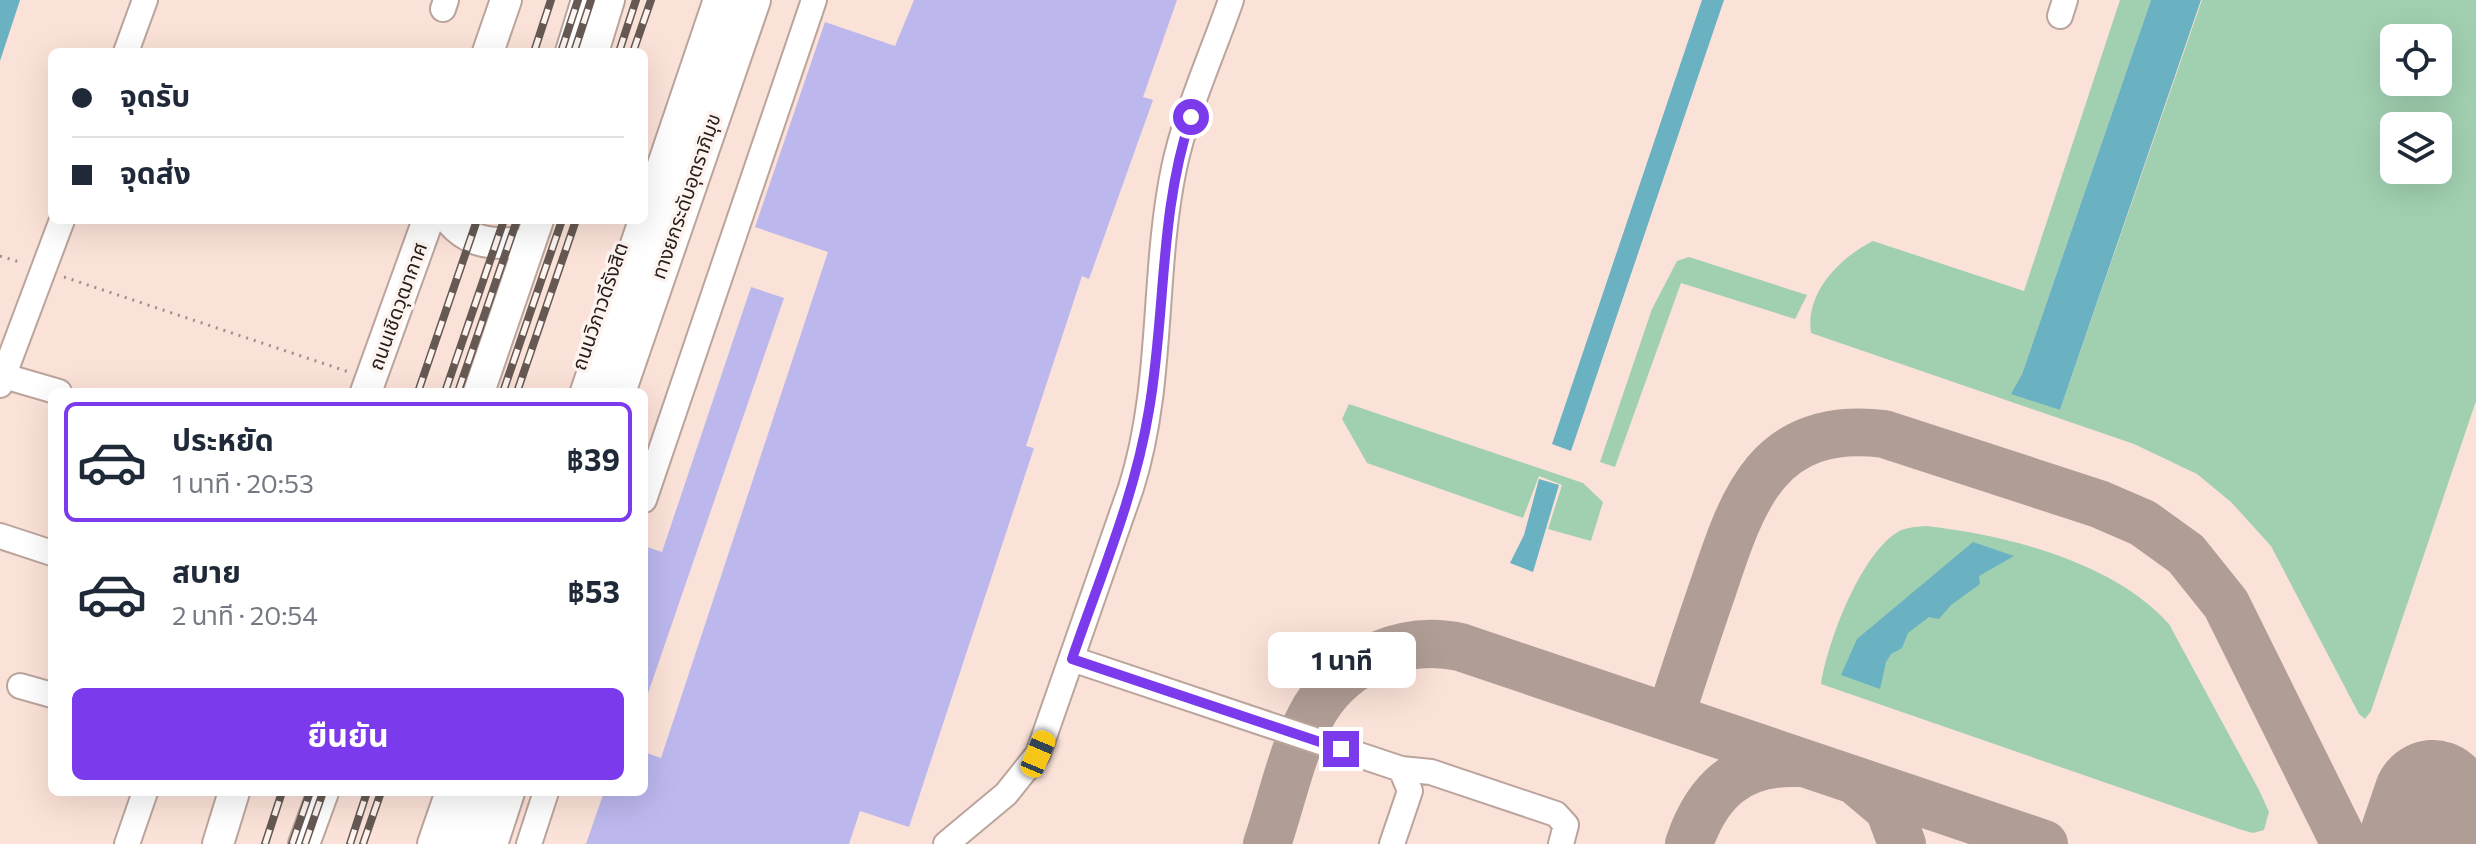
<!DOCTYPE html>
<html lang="th">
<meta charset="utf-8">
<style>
:root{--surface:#fff;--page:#f2f2f3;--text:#1f2937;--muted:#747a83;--line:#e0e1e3;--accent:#7c3aed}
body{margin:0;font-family:Commissioner,"Noto Sans Thai",sans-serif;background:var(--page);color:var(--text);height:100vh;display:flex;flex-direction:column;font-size:30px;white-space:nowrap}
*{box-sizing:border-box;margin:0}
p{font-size:26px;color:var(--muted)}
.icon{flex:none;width:44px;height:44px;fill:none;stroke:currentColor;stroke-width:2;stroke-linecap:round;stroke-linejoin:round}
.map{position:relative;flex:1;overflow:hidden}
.sheet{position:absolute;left:48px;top:388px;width:600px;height:408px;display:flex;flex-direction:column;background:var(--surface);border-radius:12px;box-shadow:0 8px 32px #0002}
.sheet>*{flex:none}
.hud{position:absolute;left:48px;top:48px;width:600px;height:176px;border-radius:12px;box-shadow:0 8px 32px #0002;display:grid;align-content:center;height:176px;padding:0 24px;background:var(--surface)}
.buttons{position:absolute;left:2380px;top:24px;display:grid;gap:16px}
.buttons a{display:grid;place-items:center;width:72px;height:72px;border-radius:12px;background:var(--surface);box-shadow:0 8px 32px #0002;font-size:40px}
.end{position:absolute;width:36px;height:36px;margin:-18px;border:10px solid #7c3aed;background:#fff;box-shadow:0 0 0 4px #fff}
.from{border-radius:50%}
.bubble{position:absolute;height:56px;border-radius:12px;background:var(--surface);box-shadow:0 8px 32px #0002;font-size:26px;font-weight:700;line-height:56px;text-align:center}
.car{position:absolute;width:24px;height:48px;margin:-24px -12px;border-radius:10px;box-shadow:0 0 6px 2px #0007;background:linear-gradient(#f5c518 24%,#345 0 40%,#f5c518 0 76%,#345 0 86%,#f5c518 0)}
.hud b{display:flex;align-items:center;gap:28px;height:76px;font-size:30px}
.hud b+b{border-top:2px solid var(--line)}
.hud i{width:20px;height:20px;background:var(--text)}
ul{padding:14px 0 0;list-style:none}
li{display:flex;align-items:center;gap:24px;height:120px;margin:0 16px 12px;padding:0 8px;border:4px solid transparent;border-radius:12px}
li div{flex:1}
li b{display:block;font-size:30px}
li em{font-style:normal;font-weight:700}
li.current{border-color:var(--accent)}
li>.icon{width:72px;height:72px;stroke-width:1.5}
.cta{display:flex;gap:16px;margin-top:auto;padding:16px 24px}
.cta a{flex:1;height:92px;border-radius:12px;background:var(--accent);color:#fff;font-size:32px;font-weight:700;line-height:92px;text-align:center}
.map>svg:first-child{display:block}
</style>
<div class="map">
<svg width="2476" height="844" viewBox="0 0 2476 844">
<rect width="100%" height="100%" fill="#fbe2d8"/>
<path fill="#a1d0b0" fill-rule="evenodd" d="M2120,0h31l-129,374 -10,19 48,17 142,-410h274v401l-105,310 -6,8 -6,-5 -88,-168 -40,-44 -34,-28 -63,-30 -323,-111c-6,-40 28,-75 62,-92l151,50zM2394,38h44v44h-44zM2394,126h44v44h-44z
M1689,257l118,38 -12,24 -114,-36 -66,184 -15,-5 52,-153 25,-48z
M1349,404l234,79 20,19 -12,39 -43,-12 14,-44 -23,-9 -16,42 -156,-55 -25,-44z
M1926,526c81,9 188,36 243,98l90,166 10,22 -5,18 -11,3 -11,-3 -421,-146c7,-43 38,-126 75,-151 9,-6 20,-6 30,-7z"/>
<path fill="#6ab1c2" d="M0,0h20l-20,61z
M1702,0h22l-153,451 -19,-7z
M2151,0h50l-141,410 -49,-16 11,-20z
M1539,479l20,6 -26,87 -23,-9 14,-28z
M1973,542l41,14 -35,20 1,8 -29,21 -12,14 -10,-2 -21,16 -6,15 -11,6 -5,8 -6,27 -39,-14 16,-36z"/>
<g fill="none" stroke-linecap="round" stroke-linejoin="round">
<path stroke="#b09e96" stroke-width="48" d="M1670,717c14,-43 28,-86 43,-129 30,-91 56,-168 171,-154l215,70 44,19 43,31 40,50 119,240
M1857,782l32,27 13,35
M1267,844c15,-43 25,-96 48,-135 30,-49 90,-74 145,-62l584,197
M1689,844c18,-53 49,-83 108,-81"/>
<path stroke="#b09e96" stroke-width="120" d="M2418,844l15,-44"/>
</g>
<path fill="#bcb7ed" d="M914,0h263l-34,97 10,3 -64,179 -7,-3 -56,170 8,2 -125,379 -49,-16 -11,33h-263l18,-52h40v-40l17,6 167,-506 -73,-25 70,-205 70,24z
M751,287l33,11 -140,407v-159l18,6z"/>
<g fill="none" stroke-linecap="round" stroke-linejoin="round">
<defs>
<path id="minor" d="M443,9l3,-9
M2060,16l5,-16
M126,52l19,-52
M4,376l55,16
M0,385l62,-165
M644,500l170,-500
M0,536l52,17
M1072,659l329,110 30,3 125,42 10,11 -5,19
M20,686l32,9
M127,844l18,-52
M529,844l17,-52
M946,844l60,-50 32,-40 93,-266c33,-104 21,-214 43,-320 12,-57 38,-113 57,-168
M1392,844l18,-53 -9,-22"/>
<path id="major" d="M488,52l18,-52
M571,52l16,-52
M593,52l16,-52
M450,220c17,20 35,24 61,23
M366,392l62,-172
M479,392l59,-172
M218,844l16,-52
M304,844l19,-52"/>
<path id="highway" d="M588,392l133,-392
M618,392l135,-392
M435,844l18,-52
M464,844l18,-52
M490,844l17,-52"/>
</defs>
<use href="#minor" stroke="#bba49b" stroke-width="28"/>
<use href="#major" stroke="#bba49b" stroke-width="34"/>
<use href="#highway" stroke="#bba49b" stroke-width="38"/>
<path stroke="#9f8d86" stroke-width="3" stroke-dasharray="2 6" stroke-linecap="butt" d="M0,256l23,7
M64,277l285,95"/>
<use href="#minor" stroke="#fff" stroke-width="24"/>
<use href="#major" stroke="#fff" stroke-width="30"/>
<use href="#highway" stroke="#fff" stroke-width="34"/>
<defs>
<path id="rail" d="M534,52l17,-52
M561,52l17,-52
M574,52l17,-52
M619,52l17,-52
M633,52l18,-52
M418,392l59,-172
M445,392l59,-172
M458,392l59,-172
M503,392l59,-172
M517,392l59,-172
M265,844l17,-52
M292,844l18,-52
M305,844l18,-52
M350,844l17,-52
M363,844l18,-52"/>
</defs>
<use href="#rail" stroke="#665953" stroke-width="8"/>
<use href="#rail" stroke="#fdf3ef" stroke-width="5" stroke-dasharray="15" stroke-linecap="butt"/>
</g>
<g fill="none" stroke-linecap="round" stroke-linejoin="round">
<path stroke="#7c3aed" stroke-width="10" d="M1191,117c-32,95 -25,195 -42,293 -14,86 -49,167 -77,249l269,90"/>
</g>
<g text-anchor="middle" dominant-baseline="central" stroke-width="7" stroke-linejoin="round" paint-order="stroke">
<g font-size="20" fill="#261d1a" stroke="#fdf3ef">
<text transform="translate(685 196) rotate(-71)">ทางยกระดับอุตราภิมุข</text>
<text transform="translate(397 306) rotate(-70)">ถนนเชิดวุฒากาศ</text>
<text transform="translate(599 306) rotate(-71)">ถนนวิภาวดีรังสิต</text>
</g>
</g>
</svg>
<div class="buttons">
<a><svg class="icon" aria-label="locate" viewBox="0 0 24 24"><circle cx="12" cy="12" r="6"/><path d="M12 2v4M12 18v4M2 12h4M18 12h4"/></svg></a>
<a><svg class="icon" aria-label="layers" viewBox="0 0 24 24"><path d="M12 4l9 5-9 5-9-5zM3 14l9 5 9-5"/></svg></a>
</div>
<i class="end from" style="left:1191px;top:117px"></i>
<i class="end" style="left:1341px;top:749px"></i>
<div class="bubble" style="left:1268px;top:632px;width:148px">1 นาที</div>
<i class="car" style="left:1038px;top:754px;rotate:23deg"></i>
<div class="hud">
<b><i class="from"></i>จุดรับ</b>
<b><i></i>จุดส่ง</b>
</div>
<section class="sheet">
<ul>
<li class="current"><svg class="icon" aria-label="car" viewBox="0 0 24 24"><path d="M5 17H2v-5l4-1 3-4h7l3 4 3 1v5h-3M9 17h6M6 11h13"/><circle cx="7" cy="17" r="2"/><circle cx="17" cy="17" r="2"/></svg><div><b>ประหยัด</b><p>1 นาที · 20:53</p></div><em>฿39</em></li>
<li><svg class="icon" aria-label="car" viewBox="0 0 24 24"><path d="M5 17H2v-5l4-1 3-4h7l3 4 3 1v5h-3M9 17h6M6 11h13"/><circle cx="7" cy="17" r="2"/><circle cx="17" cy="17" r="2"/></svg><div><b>สบาย</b><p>2 นาที · 20:54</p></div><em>฿53</em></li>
</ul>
<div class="cta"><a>ยืนยัน</a></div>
</section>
</div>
